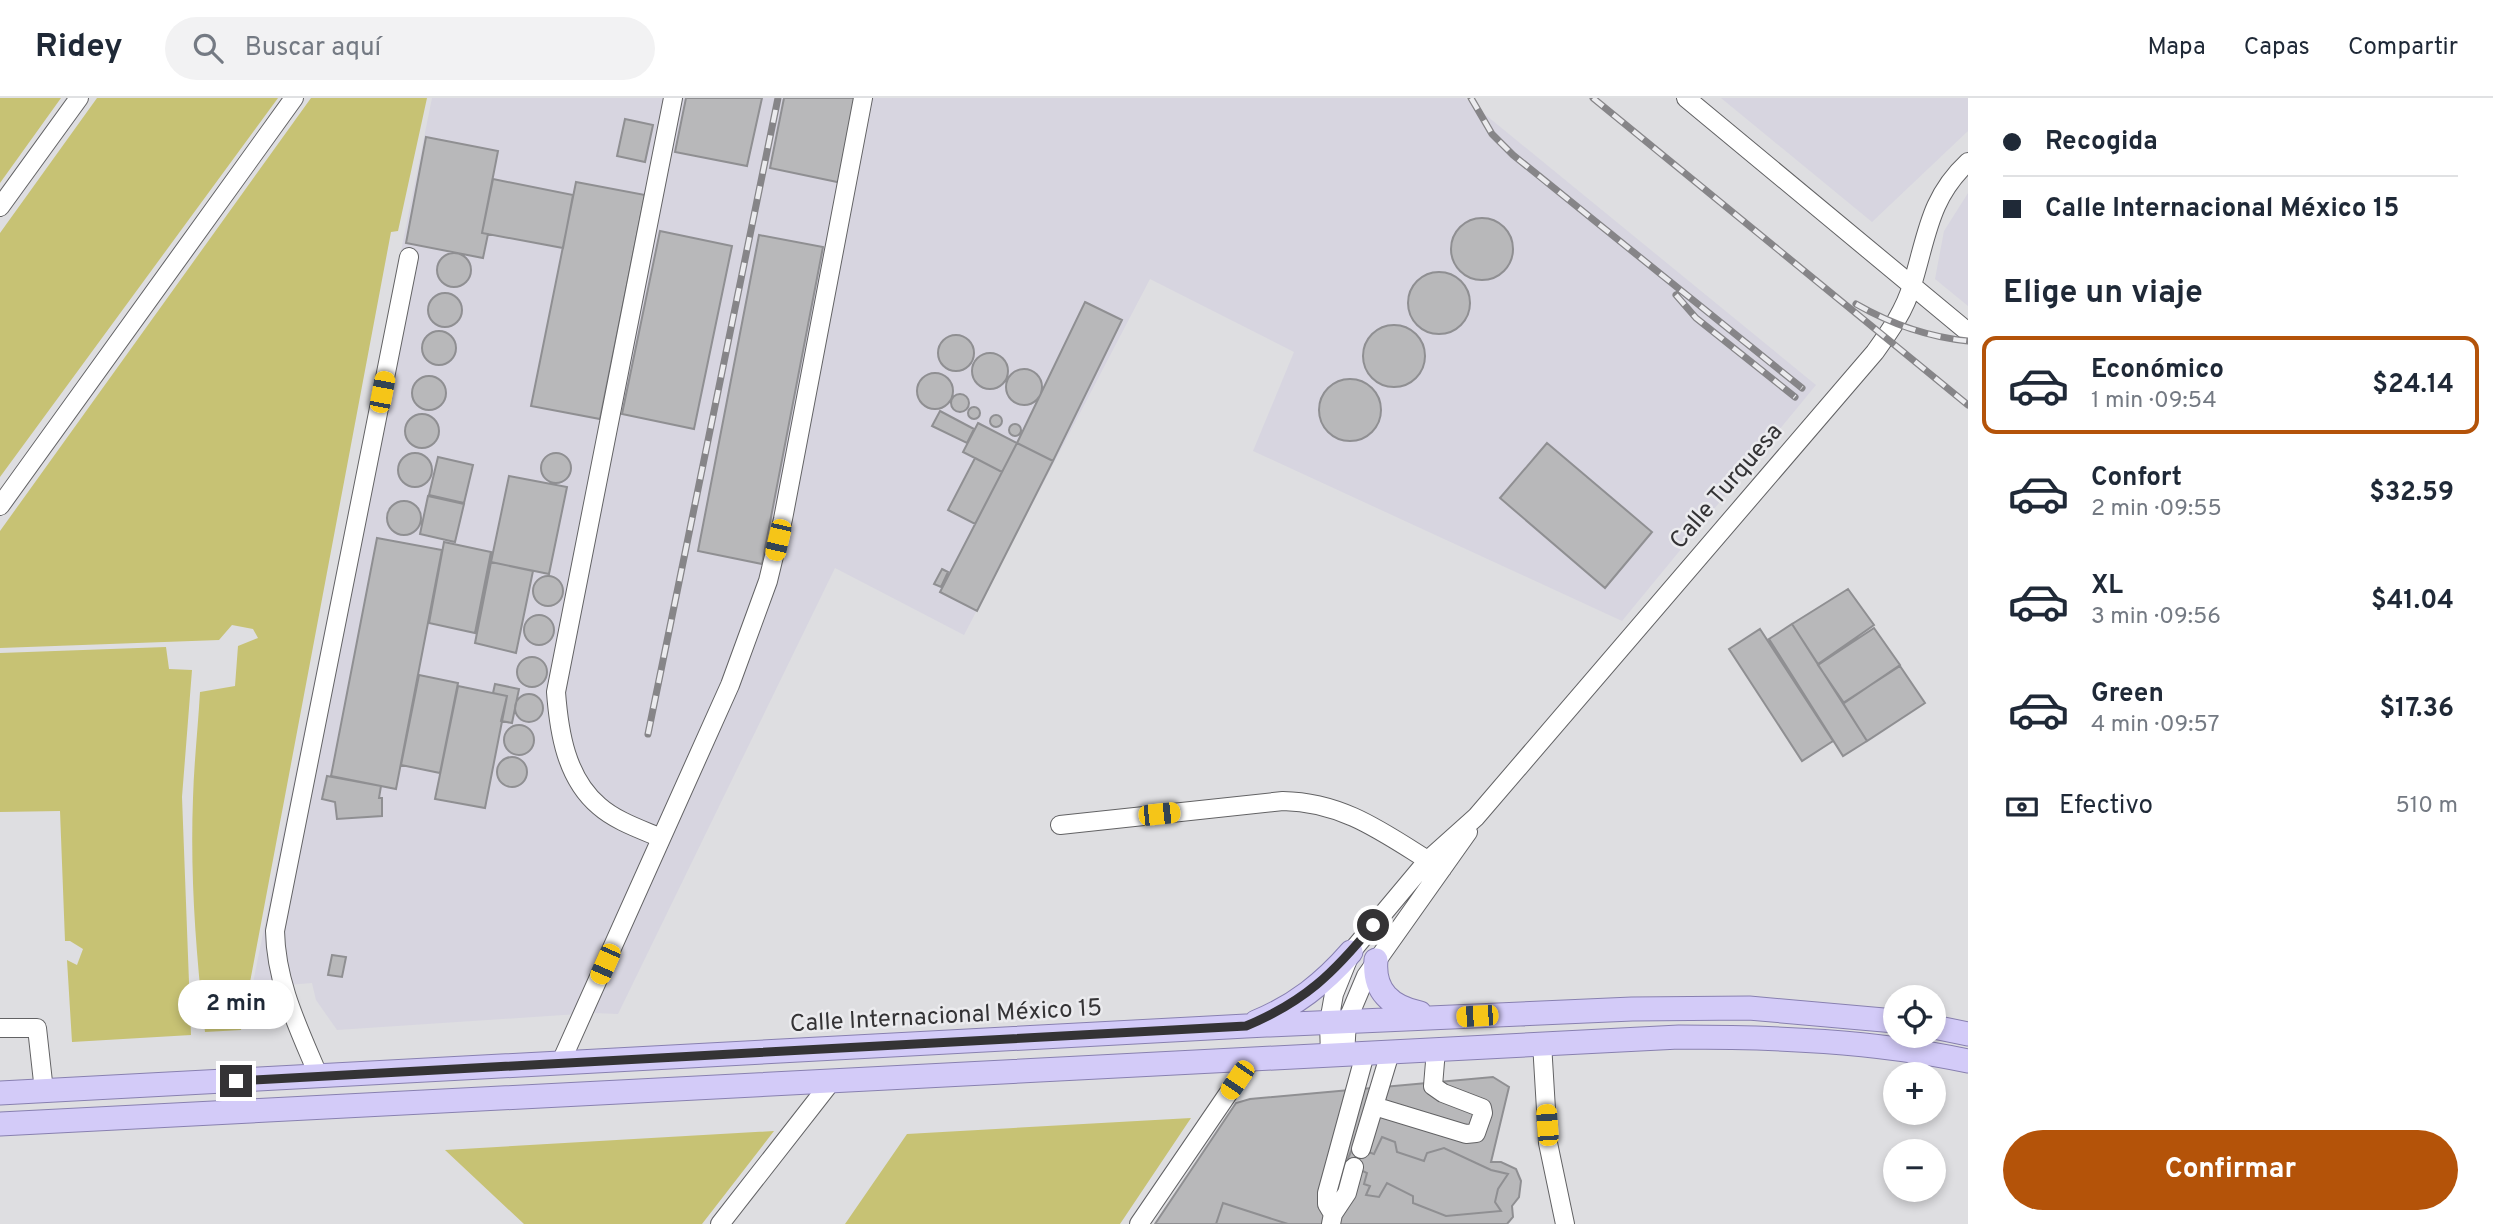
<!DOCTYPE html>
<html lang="es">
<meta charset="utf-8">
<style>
:root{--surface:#fff;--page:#f2f2f3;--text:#1f2937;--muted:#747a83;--line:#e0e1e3;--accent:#b45309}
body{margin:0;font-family:Overpass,sans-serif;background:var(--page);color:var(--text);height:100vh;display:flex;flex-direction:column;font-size:26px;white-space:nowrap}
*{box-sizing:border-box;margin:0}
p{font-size:23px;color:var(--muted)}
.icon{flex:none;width:38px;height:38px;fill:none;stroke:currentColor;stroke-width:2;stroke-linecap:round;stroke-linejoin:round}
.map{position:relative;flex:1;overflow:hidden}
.details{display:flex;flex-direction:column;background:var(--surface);width:525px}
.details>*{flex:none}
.top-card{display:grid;align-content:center;height:154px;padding:0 35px;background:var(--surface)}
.buttons{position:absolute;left:1883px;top:887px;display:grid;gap:14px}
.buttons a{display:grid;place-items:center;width:63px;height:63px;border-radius:50%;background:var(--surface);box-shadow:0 4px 10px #0003;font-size:35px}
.end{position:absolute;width:32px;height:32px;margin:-16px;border:9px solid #343335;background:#fff;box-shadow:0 0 0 4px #fff}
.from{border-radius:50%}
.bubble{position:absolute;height:49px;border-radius:24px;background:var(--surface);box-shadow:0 4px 10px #0003;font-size:23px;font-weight:700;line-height:49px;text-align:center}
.car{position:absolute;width:21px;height:42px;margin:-21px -10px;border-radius:9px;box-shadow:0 0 5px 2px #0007;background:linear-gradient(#f5c518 24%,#345 0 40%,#f5c518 0 76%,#345 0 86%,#f5c518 0)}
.top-card b{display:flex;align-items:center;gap:24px;height:66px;font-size:26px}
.top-card b+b{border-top:2px solid var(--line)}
.top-card i{width:18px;height:18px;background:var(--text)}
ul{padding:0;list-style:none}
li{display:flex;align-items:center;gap:21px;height:98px;margin:0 14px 10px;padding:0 21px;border:4px solid transparent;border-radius:14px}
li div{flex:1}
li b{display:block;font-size:26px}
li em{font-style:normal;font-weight:700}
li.on{border-color:var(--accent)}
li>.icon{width:63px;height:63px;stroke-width:1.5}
h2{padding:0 35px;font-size:32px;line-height:84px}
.pay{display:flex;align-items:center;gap:18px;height:77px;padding:0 35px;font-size:26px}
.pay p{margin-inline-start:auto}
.action{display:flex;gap:14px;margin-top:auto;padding:14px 35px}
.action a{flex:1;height:80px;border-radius:42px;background:var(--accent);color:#fff;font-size:28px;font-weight:700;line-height:80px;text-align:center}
header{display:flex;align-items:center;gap:42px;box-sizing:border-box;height:98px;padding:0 35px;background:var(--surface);border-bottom:2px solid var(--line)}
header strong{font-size:33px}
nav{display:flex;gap:38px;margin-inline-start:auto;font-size:24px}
.search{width:490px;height:63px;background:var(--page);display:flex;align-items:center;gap:18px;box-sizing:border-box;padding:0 24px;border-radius:38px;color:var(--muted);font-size:26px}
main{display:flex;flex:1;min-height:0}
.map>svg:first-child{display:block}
</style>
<header>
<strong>Ridey</strong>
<div class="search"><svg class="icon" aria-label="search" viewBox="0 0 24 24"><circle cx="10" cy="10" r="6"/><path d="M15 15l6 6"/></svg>Buscar aquí</div>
<nav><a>Mapa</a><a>Capas</a><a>Compartir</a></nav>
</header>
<main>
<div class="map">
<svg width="1968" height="1126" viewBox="0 0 1968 1126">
<rect width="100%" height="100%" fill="#dedee1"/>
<path fill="#d7d5e0" d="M432,0h1033l351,287 -194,236 -369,-170 41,-99 -144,-73 -186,356 -129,-67 -217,446 -24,-1 -257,17 -21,-30 -4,-17 -60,5z
M1721,0h247v33l-96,91z
M1968,95v113l-33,-27 9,-48z"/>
<path fill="#c7c274" d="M0,0h61l-61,85z
M97,0h181l-278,379v-244z
M311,0h116l-29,133 -7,1 -150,798 -36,2c-9,-77 -15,-156 -12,-234 1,-35 5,-71 7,-106l35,-6 3,-40 20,-8 -5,-9 -21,-4 -13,15 -219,8v-117z
M166,549l3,22 23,1 -10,127 9,238 -119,7 -5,-82 10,5 6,-16 -13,-8h-5l-5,-130 -60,1v-159z
M1191,1020l-71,106h-275l62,-90z
M774,1033l-72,93h-178l-79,-74z"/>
<path fill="#b8b8ba" stroke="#8f8f92" stroke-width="2" d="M686,0h76l-15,68 -72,-14z
M784,0h75l-17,85 -72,-15z
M625,21l28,6 -8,37 -28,-6z
M426,39l72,14 -16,82 6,1 -5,24 -77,-15z
M493,81l80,16 -10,53 -81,-15z
M576,84l69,13 -45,224 -69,-13z
M1451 151a31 31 0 1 1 62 0a31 31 0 1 1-62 0Z
M660,133l72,15 -38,183 -72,-15z
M759,137l64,12 -61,317 -64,-13z
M437 172a17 17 0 1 1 34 0a17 17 0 1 1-34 0Z
M1408 205a31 31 0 1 1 62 0a31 31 0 1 1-62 0Z
M428 212a17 17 0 1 1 34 0a17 17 0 1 1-34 0Z
M1085,204l37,18 -69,141 -36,-18z
M1363 258a31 31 0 1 1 62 0a31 31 0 1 1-62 0Z
M422 250a17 17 0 1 1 34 0a17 17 0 1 1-34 0Z
M938 255a18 18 0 1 1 36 0a18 18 0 1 1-36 0Z
M972 273a18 18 0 1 1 36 0a18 18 0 1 1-36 0Z
M1006 289a18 18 0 1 1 36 0a18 18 0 1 1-36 0Z
M917 293a18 18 0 1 1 36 0a18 18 0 1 1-36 0Z
M412 295a17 17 0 1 1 34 0a17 17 0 1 1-34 0Z
M1319 312a31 31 0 1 1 62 0a31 31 0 1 1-62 0Z
M951 305a9 9 0 1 1 18 0a9 9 0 1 1-18 0Z
M968 315a6 6 0 1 1 12 0a6 6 0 1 1-12 0Z
M940,313l34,18 -7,14 -35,-17z
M405 333a17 17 0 1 1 34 0a17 17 0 1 1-34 0Z
M990 323a6 6 0 1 1 12 0a6 6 0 1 1-12 0Z
M978,325l39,20 -15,29 -39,-20z
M1009 332a6 6 0 1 1 12 0a6 6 0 1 1-12 0Z
M1017,345l36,18 -76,150 -37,-19z
M1547,345l105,89 -47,56 -105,-90z
M398 372a17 17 0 1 1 34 0a17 17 0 1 1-34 0Z
M541 370a15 15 0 1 1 30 0a15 15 0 1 1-30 0Z
M438,359l35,8 -9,38 -35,-8z
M975,360l27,14 -27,52 -27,-14z
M509,378l58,11 -18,87 -58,-12z
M428,398l36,8 -9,38 -35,-8z
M387 420a17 17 0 1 1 34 0a17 17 0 1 1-34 0Z
M377,440l65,12 -46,239 -65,-13z
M444,444l47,10 -16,81 -46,-10z
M491,464l42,9 -17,82 -41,-10z
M942,471l6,3 -7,15 -7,-3z
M533 493a15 15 0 1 1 30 0a15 15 0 1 1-30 0Z
M1848,491l26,36 -56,39 -26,-40z
M524 532a15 15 0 1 1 30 0a15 15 0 1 1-30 0Z
M1792,526l75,117 -24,15 -74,-117z
M1874,530l26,37 -56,38 -26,-38z
M1760,531l73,112 -31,20 -73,-112z
M517 574a15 15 0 1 1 30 0a15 15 0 1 1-30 0Z
M1900,568l25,37 -58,38 -24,-38z
M419,577l39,8 -18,90 -39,-8z
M495,586l24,5 -7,34 -11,-2 6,-25 -14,-3z
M458,588l49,10 -22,112 -50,-9z
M515 610a14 14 0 1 1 28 0a14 14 0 1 1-28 0Z
M504 642a15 15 0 1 1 30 0a15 15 0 1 1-30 0Z
M497 674a15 15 0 1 1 30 0a15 15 0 1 1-30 0Z
M327,678l54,10 -2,12h3v18l-45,3 -2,-17 -13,-3z
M332,857l14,2 -4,20 -14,-2z
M1493,979l16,10 -18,75h10l15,7 5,12 -2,16 -7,9 1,11 -6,7h-352l81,-121 14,-4z
M1382,1039l13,5 2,10 27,9 3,-8 17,-5 47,22 17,4 -10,15 -3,13 6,9 -55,5 -33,-13v-7l-26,-13 -8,14 -13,-2 4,-9 -6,-2 3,-11 -21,-10 7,-16 21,7z
M1223,1105l65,21h-72z"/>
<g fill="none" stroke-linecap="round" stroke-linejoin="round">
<defs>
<path id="minor" d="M1686,0l282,234
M0,109l79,-109
M0,408l294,-408
M1060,727l223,-24c64,1 106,36 159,68
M661,740c-21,-9 -45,-17 -62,-32 -33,-28 -40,-74 -43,-114l117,-594
M0,930h37l7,63
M1542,945l6,100 17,81
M1345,957l2,-34 19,-45 102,-144
M1330,958l-1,-34 5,-28 17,-42 77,-92 48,-43 399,-465c15,-21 30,-42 37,-67 15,-48 17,-87 56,-123
M560,966l170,-379 38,-104 15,-62 80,-421
M319,979c-20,-48 -43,-93 -44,-146l134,-674
M1374,1008l92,28 10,-1 7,-20 -1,-5 -39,-15 -10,-7 3,-36
M1361,1051l29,-96
M1333,1116l-6,-10v-11l38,-139
M720,1126l111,-142
M1139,1126l112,-164
M1331,1126l2,-10 14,-21 7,-26"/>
<path id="major" d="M1376,862c-3,31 15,47 44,53
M1256,924c39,-16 68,-39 95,-70
M1934,929l34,7
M0,995l1246,-67 386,-17 117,-1 146,13
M0,1026l1679,-87c97,0 194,4 289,24"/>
</defs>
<use href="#minor" stroke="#626264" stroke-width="20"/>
<use href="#major" stroke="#8880b0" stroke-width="25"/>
<use href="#minor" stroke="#fff" stroke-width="18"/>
<use href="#major" stroke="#d3cbf8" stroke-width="23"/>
<defs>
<path id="rail" d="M1471,0l21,36 21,21 289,233
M1593,0l375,307
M1676,197l20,23 99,79
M1856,206c35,20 72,33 112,37
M648,636l130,-636"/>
</defs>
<use href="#rail" stroke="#868588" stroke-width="7"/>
<use href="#rail" stroke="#ebebee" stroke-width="4.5" stroke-dasharray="13" stroke-linecap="butt"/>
</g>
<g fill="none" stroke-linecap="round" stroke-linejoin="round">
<path stroke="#343335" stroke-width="9" d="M236,983l1010,-55c58,-24 88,-53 127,-101"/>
</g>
<g text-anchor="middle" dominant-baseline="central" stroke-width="5" stroke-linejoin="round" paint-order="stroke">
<g font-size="24" fill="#343335" stroke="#ebebee">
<text transform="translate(1727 389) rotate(-49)">Calle Turquesa</text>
<text transform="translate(946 919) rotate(-3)">Calle Internacional México 15</text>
</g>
</g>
</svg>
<div class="buttons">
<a><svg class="icon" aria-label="locate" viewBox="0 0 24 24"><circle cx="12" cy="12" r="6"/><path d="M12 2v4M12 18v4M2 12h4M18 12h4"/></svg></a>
<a>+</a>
<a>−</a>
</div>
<i class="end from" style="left:1373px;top:827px"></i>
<i class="end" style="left:236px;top:983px"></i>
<div class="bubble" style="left:178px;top:882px;width:116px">2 min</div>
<i class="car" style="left:382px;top:294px;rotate:11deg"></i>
<i class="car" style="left:778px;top:442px;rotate:193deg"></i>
<i class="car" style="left:1159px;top:716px;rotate:84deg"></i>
<i class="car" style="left:605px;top:866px;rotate:204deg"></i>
<i class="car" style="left:1477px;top:918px;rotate:267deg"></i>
<i class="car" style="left:1237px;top:982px;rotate:214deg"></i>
<i class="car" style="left:1547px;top:1027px;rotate:356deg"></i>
</div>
<section class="details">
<div class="top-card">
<b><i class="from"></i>Recogida</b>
<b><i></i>Calle Internacional México 15</b>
</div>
<h2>Elige un viaje</h2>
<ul>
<li class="on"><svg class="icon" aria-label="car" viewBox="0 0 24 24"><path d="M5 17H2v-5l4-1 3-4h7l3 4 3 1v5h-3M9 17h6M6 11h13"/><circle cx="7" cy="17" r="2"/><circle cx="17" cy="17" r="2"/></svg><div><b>Económico</b><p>1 min · 09:54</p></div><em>$24.14</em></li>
<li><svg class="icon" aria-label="car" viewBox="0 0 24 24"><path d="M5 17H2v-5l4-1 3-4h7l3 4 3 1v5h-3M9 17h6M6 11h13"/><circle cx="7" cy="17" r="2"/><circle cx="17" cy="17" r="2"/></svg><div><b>Confort</b><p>2 min · 09:55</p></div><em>$32.59</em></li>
<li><svg class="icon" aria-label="car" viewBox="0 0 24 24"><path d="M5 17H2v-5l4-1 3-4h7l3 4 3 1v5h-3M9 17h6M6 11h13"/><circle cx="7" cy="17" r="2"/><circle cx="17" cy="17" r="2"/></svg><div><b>XL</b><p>3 min · 09:56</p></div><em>$41.04</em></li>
<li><svg class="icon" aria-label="car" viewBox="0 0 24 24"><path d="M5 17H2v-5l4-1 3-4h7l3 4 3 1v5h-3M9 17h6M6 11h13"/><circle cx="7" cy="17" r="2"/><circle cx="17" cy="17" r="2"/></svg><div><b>Green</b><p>4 min · 09:57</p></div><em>$17.36</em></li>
</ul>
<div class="pay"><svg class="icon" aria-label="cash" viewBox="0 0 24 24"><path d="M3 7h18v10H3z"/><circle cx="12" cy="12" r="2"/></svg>Efectivo<p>510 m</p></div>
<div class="action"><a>Confirmar</a></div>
</section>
</main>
